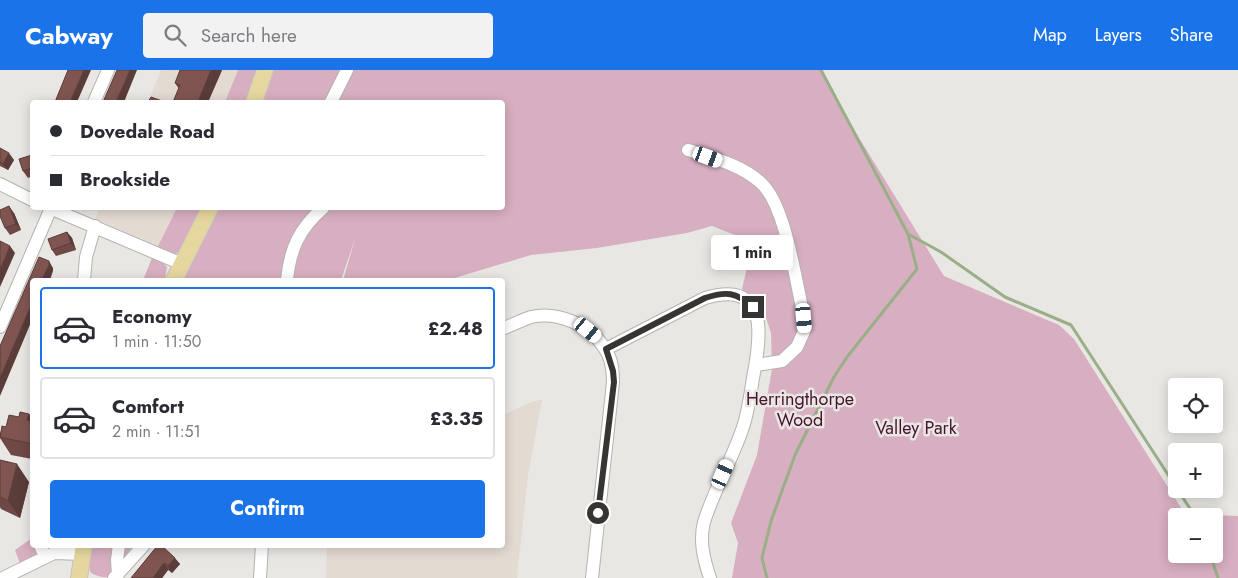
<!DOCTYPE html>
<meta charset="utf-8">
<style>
:root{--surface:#fff;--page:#f2f2f3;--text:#2b2b33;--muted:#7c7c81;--line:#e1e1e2;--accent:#1a73e8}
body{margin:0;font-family:Jost,sans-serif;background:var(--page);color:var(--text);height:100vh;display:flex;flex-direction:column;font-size:19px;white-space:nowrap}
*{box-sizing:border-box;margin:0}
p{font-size:16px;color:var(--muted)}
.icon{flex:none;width:28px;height:28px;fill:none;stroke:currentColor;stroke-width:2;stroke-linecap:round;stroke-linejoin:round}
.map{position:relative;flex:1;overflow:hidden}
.sheet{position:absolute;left:30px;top:208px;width:475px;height:270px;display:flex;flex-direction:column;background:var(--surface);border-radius:5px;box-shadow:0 2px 12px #0003}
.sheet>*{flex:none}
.banner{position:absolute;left:30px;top:30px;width:475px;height:110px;border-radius:5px;box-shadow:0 2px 12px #0003;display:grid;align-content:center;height:110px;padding:0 20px;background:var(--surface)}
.tools{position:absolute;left:1168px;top:308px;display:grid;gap:10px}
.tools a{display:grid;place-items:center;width:55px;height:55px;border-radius:5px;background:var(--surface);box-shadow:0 2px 12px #0003;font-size:25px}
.end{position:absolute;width:22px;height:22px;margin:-11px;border:6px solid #363534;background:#fff;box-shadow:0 0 0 2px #fff}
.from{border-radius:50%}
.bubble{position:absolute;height:35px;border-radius:5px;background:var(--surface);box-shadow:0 2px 12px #0003;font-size:16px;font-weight:700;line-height:35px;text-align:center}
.car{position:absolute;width:15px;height:30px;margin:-15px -8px;border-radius:6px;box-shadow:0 0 4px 1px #0007;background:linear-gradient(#fff 24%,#345 0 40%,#fff 0 76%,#345 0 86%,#fff 0)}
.banner b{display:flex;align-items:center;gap:18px;height:48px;font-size:19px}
.banner b+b{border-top:1px solid var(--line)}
.banner i{width:12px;height:12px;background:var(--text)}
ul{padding:9px 0 0;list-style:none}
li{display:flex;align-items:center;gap:15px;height:82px;margin:0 10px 8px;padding:0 10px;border:2px solid var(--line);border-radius:5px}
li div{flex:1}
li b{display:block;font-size:19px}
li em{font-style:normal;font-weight:700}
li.selected{border-color:var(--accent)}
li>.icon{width:45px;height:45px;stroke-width:1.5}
.button{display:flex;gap:10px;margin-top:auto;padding:10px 20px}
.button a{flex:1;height:58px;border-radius:5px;background:var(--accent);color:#fff;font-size:20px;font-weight:700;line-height:58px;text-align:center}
header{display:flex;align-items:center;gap:30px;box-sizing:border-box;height:70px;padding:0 25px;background:var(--accent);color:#fff}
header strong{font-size:24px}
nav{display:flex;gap:28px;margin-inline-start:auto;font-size:18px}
.search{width:350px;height:45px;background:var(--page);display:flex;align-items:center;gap:12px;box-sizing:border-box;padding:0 18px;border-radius:5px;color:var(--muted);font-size:19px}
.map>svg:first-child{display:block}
</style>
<header>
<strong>Cabway</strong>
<div class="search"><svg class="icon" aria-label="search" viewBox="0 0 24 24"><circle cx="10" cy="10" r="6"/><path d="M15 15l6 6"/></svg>Search here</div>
<nav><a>Map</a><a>Layers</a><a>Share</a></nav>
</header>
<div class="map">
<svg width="1238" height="508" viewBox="0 0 1238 508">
<rect width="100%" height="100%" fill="#e9e7e4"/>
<path fill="#e3dad2" d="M161,0h77l-13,32h-77z
M100,138h77l-19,38 -63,-27z
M542,330l-14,75 -11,103h-191l1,-33h175l1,-130 31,-14z"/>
<path fill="#d7afc0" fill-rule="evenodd" d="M238,0h21l-12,32h-22z
M274,0h547l35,63 88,143 115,49 15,14 111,175 53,2v62h-506l6,-35 -7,-20 26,-68 15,-86 -1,-36 -9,-28 -20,-16 11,-47 -41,-16 -25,7 -90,15 -66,7 -83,25h-105l13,-44 -15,44h-158l36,-72h283v-106h-239zM1176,446h38v38h-38z
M177,138h25l-22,44c-11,5 -13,1 -22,-6z
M152,188l10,4 5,5 -2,13h-22z
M32,468v7h43l-5,3c-18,-4 -34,8 -50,16l-5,-14z
M93,475h40c-5,7 -18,30 -26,32 -5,1 -12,-2 -16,-4l-2,-6z"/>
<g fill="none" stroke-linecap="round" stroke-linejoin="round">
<path stroke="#9aae88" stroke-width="3" d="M908,164l33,18 64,45 66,28 105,162
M1177,419l18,27
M1210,484l8,24
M767,508l-5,-20 9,-37 24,-66 39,-78 13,-20 70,-88 -9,-35 -87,-164"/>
<defs>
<path id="minor" d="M94,32l14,-32
M331,32l16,-32
M688,80c25,8 54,15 73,33 25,22 35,101 43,134l1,12 -8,18 -15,14 -26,4
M0,114l32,16
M50,138l132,56
M84,210l2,-23 9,-31
M287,210c3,-31 12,-51 36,-72
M0,257l51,-119
M502,259c10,-4 20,-9 29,-12 27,-6 60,8 74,32 7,10 8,21 8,33l-21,196
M606,279l99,-51c65,-19 56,39 48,80 -3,18 -5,36 -11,52 -11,32 -28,60 -38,92 -5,19 0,38 6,56
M40,475l5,12
M118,505l-1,-15 2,-15
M3,508l51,-25 29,1
M114,508l30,-33
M260,508l2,-33"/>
<path id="major" d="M254,32l11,-32
M174,210l36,-72
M79,508l5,-33"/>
</defs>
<use href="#minor" stroke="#b5b2b0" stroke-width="14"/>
<use href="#major" stroke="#c3c2c2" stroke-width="18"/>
<use href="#minor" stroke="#fff" stroke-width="12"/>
<use href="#major" stroke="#e6d7a0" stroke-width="16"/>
</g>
<path fill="#6e4946" d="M222,0l-14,32h-35l6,-13 -4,-6z
M0,78l14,12 -6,10 -8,-4z
M32,85v21l-4,2 -5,-7z
M14,143l7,17 -11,5 -5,-7z
M67,162l5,6 4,12 -20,6 -4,-6z
M29,344l3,5v40l-21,-4 -11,-17v-5l6,-6 13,-10z
M0,390l29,22 -9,36 -19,-9 -1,-2z
M158,475l22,19 -8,9 -4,-3 -6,8h-31z"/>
<path fill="#5a3c39" d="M84,0h7l-14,32h-7z
M130,0h7l-13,32h-8z
M211,0h11l-14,32h-10z
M9,83l5,7 -6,10 -5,-6z
M9,136l5,7 7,17 -5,-6z
M67,162l5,6 4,12 -5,-7z
M10,176l5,7 -15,34v-17z
M49,191l4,7v3l-3,9h-8z
M32,233v17l-32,76v-18z
M29,344l3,5v9l-5,-8z
M17,394l12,18 -9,36 -12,-17z
M175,488l5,6 -8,9 -4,-7z
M164,493l4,7 -6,8h-9z"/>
<path fill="#805551" stroke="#5a3c39" d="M68,0h16l-14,32h-15z
M117,0h13l-14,32h-13z
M180,0h31l-13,32h-25l7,-17 -5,-2z
M151,27l14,5h-17z
M0,78l9,5 -6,11 -3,-2z
M32,85v13l-9,3 -4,-12z
M9,136l7,18 -11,4 -5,-12v-6z
M67,162l4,11 -19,7 -4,-11z
M0,171l10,5 -10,24z
M39,187l10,4v4l-7,15h-10v23l-32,75v-32z
M20,342l9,2 -2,6 5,2v22l-32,-7 2,-11 4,1 3,-12 10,2z
M0,390l17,4 -9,37 -8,-4z
M158,475h3l14,13 -7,8 -4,-3 -11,15h-22z"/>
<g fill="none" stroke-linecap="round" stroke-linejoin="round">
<path stroke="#363534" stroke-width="6" d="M598,443l16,-131 -1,-11 -7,-22 99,-51c21,-7 31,-6 48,9"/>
</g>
<g text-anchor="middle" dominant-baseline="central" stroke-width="5" stroke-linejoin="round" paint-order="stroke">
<g font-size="18" fill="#48132f" stroke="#e9e7e4">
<text x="800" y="329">Herringthorpe<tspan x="800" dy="21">Wood</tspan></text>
<text x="916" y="358">Valley Park</text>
</g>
</g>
</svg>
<div class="tools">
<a><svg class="icon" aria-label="locate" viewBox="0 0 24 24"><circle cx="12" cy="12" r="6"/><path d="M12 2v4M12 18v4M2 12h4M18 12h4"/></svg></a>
<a>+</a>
<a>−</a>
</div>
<i class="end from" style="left:598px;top:443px"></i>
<i class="end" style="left:753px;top:237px"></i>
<div class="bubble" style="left:711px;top:165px;width:82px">1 min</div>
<i class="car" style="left:708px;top:87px;rotate:110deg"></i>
<i class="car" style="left:804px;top:248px;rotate:175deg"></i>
<i class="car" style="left:588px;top:260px;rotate:129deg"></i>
<i class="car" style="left:723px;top:404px;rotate:24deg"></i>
<div class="banner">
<b><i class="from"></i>Dovedale Road</b>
<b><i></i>Brookside</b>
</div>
<section class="sheet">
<ul>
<li class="selected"><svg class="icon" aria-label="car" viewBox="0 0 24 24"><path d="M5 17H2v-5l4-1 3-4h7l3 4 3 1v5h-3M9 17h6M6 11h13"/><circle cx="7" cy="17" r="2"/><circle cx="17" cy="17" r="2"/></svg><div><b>Economy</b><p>1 min · 11:50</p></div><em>£2.48</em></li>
<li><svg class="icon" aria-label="car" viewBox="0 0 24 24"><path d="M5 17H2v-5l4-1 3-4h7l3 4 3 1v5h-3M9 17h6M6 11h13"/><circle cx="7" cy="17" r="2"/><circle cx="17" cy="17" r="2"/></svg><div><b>Comfort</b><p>2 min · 11:51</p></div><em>£3.35</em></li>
</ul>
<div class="button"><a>Confirm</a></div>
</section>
</div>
